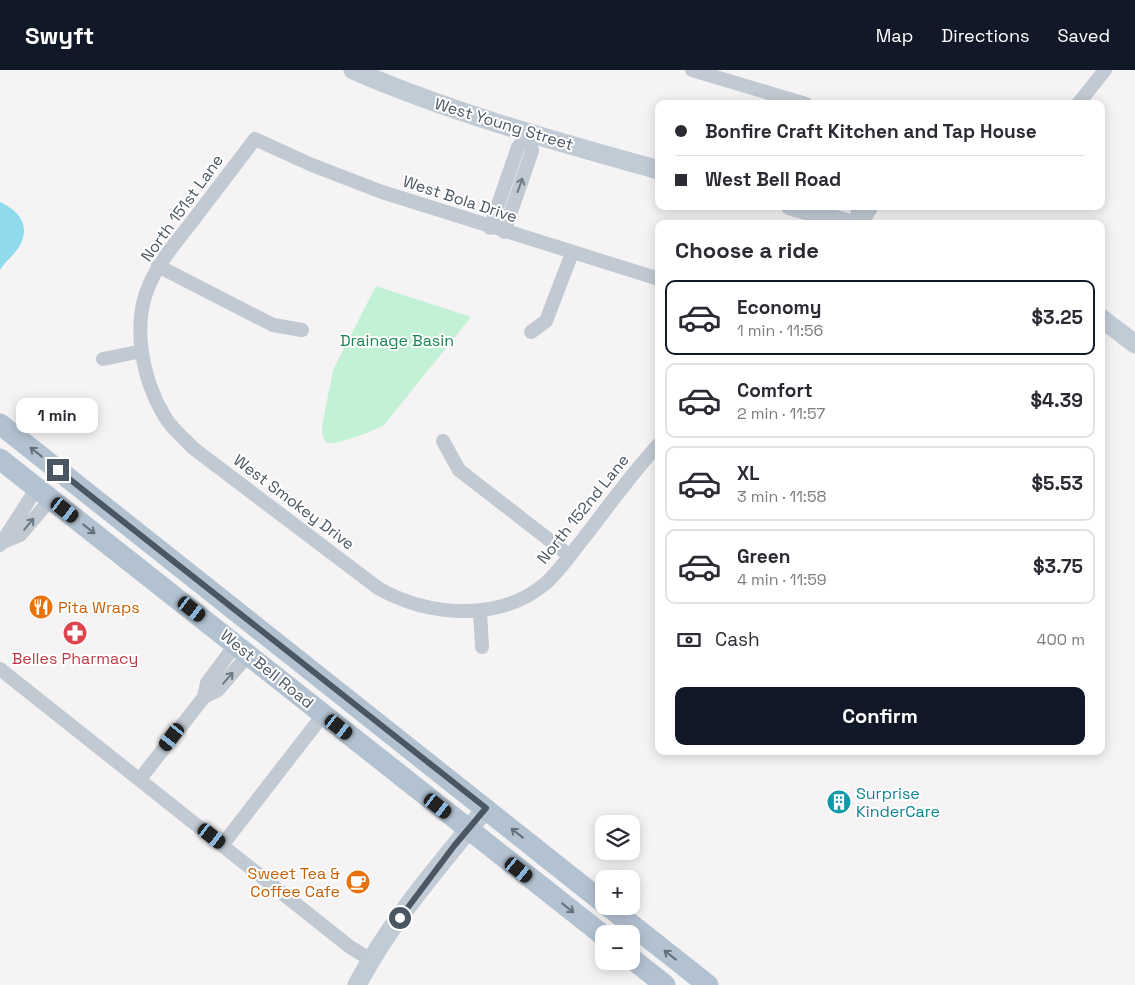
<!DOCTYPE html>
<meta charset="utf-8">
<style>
:root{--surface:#fff;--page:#f2f2f3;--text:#2b2b33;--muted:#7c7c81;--line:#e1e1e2;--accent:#111827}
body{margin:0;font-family:"Space Grotesk",sans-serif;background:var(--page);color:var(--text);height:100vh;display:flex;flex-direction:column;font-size:19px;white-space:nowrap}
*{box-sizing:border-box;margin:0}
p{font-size:16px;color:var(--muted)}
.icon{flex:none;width:28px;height:28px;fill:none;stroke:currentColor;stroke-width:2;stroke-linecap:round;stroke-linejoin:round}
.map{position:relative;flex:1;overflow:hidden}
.side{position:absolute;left:655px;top:150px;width:450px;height:535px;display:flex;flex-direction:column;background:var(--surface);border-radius:10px;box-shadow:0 2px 12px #0003}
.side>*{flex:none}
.hud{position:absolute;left:655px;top:30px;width:450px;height:110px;border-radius:10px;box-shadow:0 2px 12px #0003;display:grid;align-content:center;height:110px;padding:0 20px;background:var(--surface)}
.controls{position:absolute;left:595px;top:745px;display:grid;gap:10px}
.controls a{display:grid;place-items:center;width:45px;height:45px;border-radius:10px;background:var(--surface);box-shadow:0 2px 12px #0003;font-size:25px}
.end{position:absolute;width:22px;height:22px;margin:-11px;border:6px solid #4a5661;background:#fff;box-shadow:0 0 0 2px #fff}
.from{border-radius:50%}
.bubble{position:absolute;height:35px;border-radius:10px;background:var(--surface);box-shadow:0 2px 12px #0003;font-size:16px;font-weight:800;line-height:35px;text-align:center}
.car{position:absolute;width:15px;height:30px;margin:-15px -8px;border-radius:6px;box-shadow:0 0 4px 1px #0007;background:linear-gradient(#222 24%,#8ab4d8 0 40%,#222 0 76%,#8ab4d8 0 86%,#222 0)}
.hud b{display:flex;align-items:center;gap:18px;height:48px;font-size:19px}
.hud b+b{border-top:1px solid var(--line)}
.hud i{width:12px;height:12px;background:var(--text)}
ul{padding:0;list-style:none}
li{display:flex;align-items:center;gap:15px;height:75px;margin:0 10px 8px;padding:0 10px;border:2px solid var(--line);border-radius:10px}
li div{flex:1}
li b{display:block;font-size:19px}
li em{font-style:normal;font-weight:800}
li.on{border-color:var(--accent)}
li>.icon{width:45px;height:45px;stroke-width:1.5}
h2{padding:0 20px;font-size:22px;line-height:60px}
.pay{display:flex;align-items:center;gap:12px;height:55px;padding:0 20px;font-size:19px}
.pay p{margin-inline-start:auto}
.primary-button{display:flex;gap:10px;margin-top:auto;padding:10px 20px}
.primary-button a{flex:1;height:58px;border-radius:10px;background:var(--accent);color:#fff;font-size:20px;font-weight:800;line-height:58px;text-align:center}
header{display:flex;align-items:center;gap:30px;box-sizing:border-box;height:70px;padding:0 25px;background:var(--accent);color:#fff}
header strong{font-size:24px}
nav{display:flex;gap:28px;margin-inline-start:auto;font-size:18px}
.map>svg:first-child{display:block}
</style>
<header>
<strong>Swyft</strong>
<nav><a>Map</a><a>Directions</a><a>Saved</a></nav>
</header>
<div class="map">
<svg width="1135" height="915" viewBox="0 0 1135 915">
<rect width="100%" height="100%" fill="#f5f3f3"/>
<path fill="#c3f1d5" d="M376,216l95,31 -87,108c-10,6 -47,20 -58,18l-4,-9v-7l11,-57z"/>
<path fill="#90daee" d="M0,132c18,8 31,23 20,43 -5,10 -15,16 -20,25z"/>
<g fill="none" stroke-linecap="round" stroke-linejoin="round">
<path stroke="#c1cad2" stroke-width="14" d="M692,0l114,34
M1078,34l27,-34
M857,136l2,18
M861,154l11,-18
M490,158l28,-81 11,-13
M504,162l28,-81 -3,-17
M158,196l115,59 29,5
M659,209l-277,-87 -70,-27 -57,-26c-21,28 -43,56 -64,84 -15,19 -31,38 -41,60 -19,41 -8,96 15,134 7,12 19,21 28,31l185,140c49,28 121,35 168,-5 14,-13 25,-29 37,-44 25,-32 48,-65 76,-95
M531,262l15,-11 26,-68
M103,289l39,-8
M443,371l16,29 111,86
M3,472l17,-7 31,-36
M0,475l37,-57
M480,541l2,36
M0,599l350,278 21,13
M204,627l14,-7 31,-36
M140,709l64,-82 3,-14 29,-39
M223,774l100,-129"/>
<path stroke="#c1cbd6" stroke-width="19" d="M353,0c99,43 202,71 306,100
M790,136l62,18
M1101,248l34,26
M357,915c34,-65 83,-120 129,-177"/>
<path stroke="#b3c2d1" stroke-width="21" d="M0,354l604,479
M0,389l604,477
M608,836l100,79
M631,888l34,27"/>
</g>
<defs><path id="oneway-shaft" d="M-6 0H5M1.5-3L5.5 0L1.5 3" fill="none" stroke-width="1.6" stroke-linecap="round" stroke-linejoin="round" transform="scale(1.25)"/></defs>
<g stroke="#6e7983">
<use href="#oneway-shaft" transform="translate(520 115) rotate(-71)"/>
<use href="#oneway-shaft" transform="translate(29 454) rotate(-50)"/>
<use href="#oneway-shaft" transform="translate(228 608) rotate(-49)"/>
</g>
<g stroke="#64717d">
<use href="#oneway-shaft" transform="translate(36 382) rotate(-142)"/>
<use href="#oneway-shaft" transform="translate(89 459) rotate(38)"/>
<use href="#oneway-shaft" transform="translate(517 763) rotate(-142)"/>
<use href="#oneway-shaft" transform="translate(568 838) rotate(38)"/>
<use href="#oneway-shaft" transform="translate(670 885) rotate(-142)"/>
</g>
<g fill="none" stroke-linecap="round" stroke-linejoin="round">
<path stroke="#4a5661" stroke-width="6" d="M58,400l428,338 -32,38 -54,72"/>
</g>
<defs>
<symbol id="restaurant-disc" viewBox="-11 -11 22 22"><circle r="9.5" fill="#e8710a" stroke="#fff"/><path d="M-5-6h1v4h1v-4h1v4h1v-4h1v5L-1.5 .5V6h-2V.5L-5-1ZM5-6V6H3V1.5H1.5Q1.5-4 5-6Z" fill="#fff"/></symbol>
<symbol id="pharmacy-disc" viewBox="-11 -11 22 22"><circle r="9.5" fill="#e0444e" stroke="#fff"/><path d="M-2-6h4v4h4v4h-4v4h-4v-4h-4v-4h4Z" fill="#fff"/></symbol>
<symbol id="building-disc" viewBox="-11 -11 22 22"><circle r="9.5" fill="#0f9aa8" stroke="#fff"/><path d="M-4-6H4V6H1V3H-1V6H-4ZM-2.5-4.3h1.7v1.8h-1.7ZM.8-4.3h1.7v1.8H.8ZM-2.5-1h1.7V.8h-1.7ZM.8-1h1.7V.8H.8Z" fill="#fff"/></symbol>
<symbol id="cafe-disc" viewBox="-11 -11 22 22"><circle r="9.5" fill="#e8710a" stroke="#fff"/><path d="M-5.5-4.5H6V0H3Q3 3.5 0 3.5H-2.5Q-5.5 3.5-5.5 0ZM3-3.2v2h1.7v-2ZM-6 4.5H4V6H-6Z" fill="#fff"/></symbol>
</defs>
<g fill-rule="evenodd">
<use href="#restaurant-disc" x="27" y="523" width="28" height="28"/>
<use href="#pharmacy-disc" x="61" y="549" width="28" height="28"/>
<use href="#building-disc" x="825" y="718" width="28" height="28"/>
<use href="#cafe-disc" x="344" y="798" width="28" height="28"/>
</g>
<g text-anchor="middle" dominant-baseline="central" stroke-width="4" stroke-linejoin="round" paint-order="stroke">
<g font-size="16" fill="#4a5661" stroke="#fff">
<text transform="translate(504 54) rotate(17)">West Young Street</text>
<text transform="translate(460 129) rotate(18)">West Bola Drive</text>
<text transform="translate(182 138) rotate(-54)">North 151st Lane</text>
<text transform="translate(294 432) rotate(37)">West Smokey Drive</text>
<text transform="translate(583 439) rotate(-51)">North 152nd Lane</text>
<text transform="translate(267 599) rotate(39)">West Bell Road</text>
</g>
<g font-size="16" fill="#17864f" stroke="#fff">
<text x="397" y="270">Drainage Basin</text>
</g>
<g font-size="16" fill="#c56008" stroke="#fff" text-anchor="start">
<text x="58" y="537">Pita Wraps</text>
<text x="340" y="803" text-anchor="end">Sweet Tea &amp;<tspan x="340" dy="18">Coffee Cafe</tspan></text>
</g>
<g font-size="16" fill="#be3a42" stroke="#fff">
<text x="75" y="588">Belles Pharmacy</text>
</g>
<g font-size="16" fill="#0d838f" stroke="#fff" text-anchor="start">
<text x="856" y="723">Surprise<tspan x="856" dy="18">KinderCare</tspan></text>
</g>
</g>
</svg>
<div class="controls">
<a><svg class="icon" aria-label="layers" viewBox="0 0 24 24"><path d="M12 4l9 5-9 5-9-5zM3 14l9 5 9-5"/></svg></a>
<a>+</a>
<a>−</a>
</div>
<i class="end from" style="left:400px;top:848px"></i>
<i class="end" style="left:58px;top:400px"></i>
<div class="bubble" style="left:16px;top:328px;width:82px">1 min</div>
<i class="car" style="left:65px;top:440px;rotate:128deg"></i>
<i class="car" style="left:192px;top:539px;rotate:128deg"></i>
<i class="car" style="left:339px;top:657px;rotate:128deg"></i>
<i class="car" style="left:172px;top:667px;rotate:217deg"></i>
<i class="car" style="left:438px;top:736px;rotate:128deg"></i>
<i class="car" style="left:212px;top:766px;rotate:128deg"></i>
<i class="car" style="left:519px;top:800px;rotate:129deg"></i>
<div class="hud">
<b><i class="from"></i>Bonfire Craft Kitchen and Tap House</b>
<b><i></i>West Bell Road</b>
</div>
<section class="side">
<h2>Choose a ride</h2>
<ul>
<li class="on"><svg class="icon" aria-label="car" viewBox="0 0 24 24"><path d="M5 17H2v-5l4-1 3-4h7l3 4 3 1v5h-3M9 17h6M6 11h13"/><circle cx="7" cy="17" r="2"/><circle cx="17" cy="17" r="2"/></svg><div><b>Economy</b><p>1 min · 11:56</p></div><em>$3.25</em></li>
<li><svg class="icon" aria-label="car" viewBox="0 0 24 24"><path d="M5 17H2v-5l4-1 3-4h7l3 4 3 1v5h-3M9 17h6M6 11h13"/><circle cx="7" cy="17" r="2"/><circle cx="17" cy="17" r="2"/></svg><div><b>Comfort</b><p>2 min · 11:57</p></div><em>$4.39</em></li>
<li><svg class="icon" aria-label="car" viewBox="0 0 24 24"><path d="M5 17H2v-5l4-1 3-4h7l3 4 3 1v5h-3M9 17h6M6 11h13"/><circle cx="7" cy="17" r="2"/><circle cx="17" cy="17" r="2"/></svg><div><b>XL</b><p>3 min · 11:58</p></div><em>$5.53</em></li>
<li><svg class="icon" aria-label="car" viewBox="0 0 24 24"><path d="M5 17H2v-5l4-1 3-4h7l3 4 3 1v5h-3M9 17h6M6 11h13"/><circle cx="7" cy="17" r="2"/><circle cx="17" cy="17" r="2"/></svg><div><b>Green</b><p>4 min · 11:59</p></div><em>$3.75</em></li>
</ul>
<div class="pay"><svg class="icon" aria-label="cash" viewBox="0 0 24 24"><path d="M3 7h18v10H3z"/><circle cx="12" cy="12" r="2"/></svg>Cash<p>400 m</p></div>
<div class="primary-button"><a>Confirm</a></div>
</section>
</div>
